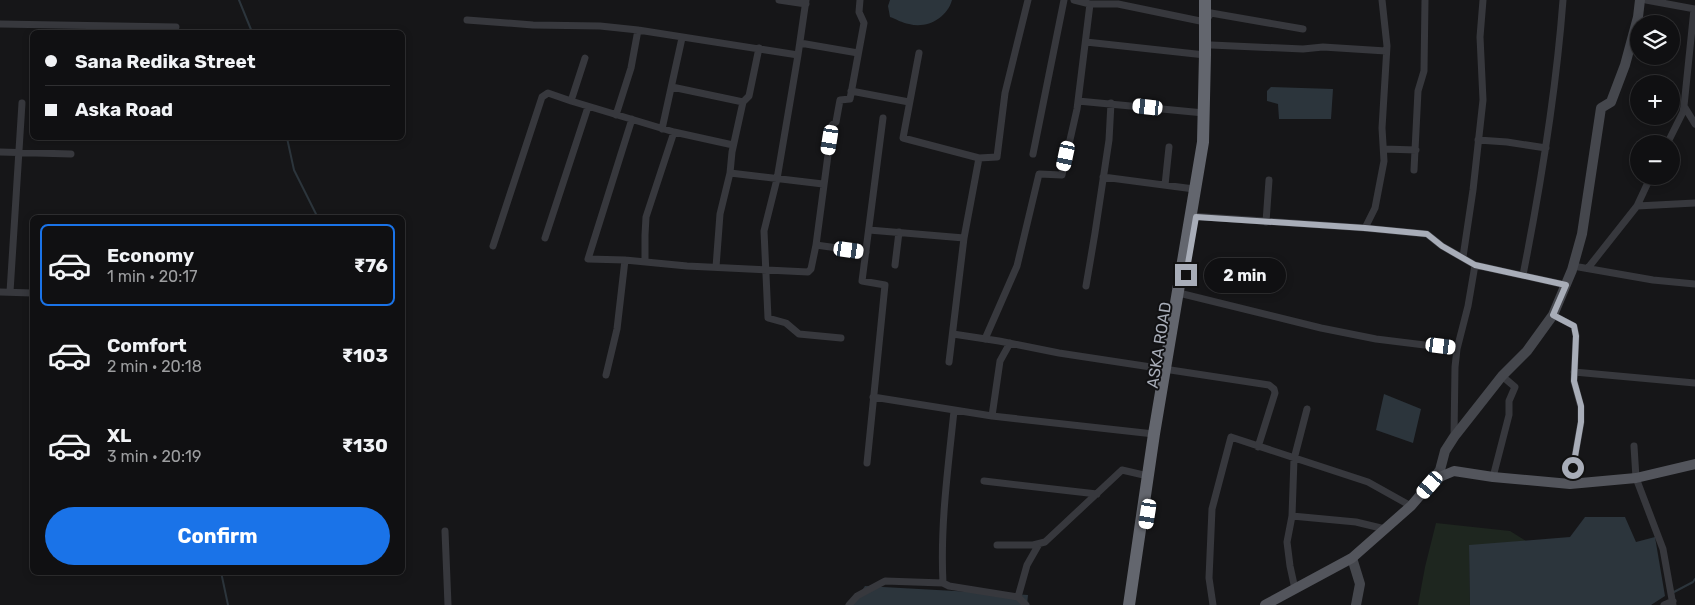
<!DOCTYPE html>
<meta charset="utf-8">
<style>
:root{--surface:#101012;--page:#19191b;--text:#f1f3f6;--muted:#9c9d9f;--line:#303032;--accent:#1a73e8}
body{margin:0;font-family:Rubik,sans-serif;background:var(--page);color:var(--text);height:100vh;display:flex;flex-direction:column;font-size:19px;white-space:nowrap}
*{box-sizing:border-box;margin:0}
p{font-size:16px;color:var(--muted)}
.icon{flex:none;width:28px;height:28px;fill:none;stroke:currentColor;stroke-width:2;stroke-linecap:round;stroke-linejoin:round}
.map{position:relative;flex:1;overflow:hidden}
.drawer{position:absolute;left:30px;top:215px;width:375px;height:360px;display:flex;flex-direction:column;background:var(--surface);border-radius:8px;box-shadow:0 2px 8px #0003,0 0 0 1px var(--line)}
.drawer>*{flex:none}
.banner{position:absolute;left:30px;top:30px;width:375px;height:110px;border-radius:8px;box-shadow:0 2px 8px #0003,0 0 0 1px var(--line);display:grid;align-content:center;height:110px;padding:0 15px;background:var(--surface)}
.fabs{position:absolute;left:1630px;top:15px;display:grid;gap:10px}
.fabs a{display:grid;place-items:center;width:50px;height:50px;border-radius:50%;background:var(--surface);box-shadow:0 2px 8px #0003,0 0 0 1px var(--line);font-size:25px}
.end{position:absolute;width:22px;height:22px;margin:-11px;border:6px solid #a8adb8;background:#111;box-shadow:0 0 0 2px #111}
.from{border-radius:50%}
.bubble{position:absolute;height:35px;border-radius:18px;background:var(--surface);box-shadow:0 2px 8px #0003,0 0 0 1px var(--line);font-size:16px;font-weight:700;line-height:35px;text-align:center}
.car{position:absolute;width:15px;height:30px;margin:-15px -8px;border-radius:6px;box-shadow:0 0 4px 1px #0007;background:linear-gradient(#fff 24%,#345 0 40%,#fff 0 76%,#345 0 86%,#fff 0)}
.banner b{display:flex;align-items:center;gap:18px;height:48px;font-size:19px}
.banner b+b{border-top:1px solid var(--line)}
.banner i{width:12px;height:12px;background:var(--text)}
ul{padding:9px 0 0;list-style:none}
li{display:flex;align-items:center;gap:15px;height:82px;margin:0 10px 8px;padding:0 5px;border:2px solid transparent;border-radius:8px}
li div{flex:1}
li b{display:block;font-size:19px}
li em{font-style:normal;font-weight:700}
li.on{border-color:var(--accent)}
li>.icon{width:45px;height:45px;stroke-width:1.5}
.primary-button{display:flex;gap:10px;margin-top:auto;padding:10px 15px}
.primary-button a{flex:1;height:58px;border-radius:30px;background:var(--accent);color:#fff;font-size:20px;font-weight:700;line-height:58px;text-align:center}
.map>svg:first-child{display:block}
</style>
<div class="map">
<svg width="1695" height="605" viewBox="0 0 1695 605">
<rect width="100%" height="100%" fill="#161618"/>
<path fill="#1e261f" d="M1436,523l74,8 16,10 -57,5 1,59h-52l7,-38z"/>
<path fill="#2c353c" d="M890,0h62c-5,18 -25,29 -43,24 -7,-1 -13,-5 -19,-7l-2,-11z
M1271,87l62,2 -2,30h-52l-1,-15 -11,-3v-10z
M1384,394l37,15 -8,34 -37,-13z
M1585,517h40l11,25 19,-5 10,59 -14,9h-181l-1,-60 101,-8z
M865,586l163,9 -1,10h-175z"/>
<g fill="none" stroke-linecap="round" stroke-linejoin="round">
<path stroke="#2c353c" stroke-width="2" d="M239,0l13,32
M287,138l7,32 24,48
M221,572l7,33
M1674,592l19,-10 2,-3"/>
<path stroke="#37383d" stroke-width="7" d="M779,0l27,4
M806,0l-8,55 -21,124 -13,52 4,87 18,5 13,11 42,4
M1074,0l16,4h28l87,18 6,-9 92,16
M1646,0l49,9
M467,20l66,5 67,1 38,4 160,25
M0,24l176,3
M1086,42l119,13
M800,43l58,10
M1211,45l92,4 20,-2 63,4
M919,53l-16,85 76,20
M672,87l71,15
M851,91l58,11
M571,101l103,31 59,13
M1078,101l126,12
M1684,106l11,18
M616,115l15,-47 7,-38
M632,119l-44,140 37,1 62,6 121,6 3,-3 5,-24 16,-120 4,-3 4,-22 10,-1 14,-76 -5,-11 1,-12
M662,129l20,-91
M1478,140l29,2 39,6
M1667,144l16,-32 1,-6 10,-97
M1384,149l32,1
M0,152l71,2
M1033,154l31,-154
M1414,170l4,-79 6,-20 1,-71
M730,173l93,11
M1103,177l91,12
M1165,185l4,-38
M1637,206l58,-3
M1190,216l175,12 62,6 15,12 33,19 91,20
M1266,222l3,-42
M1365,228l10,-20 9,-47 -2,-33 5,-82 -5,-46
M869,230l95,8
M545,238l43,-131
M816,245l50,7
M493,246l49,-149 6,-4 23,8 14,-43
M1463,257l10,-67 10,-90 -3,-63 3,-37
M645,262v-27l1,-18 28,-85
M895,265l4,-33
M1573,266l80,14 42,4
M716,267l4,-53 10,-41 2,-21 11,-50 6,-6 10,-48
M1588,268l49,-62 14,-30
M1523,275c18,-91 33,-182 40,-275
M1086,286l9,-53 14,-93 2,-37
M0,292l32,1
M10,292l12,-189
M1183,294l138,34 55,11 81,10
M1553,315l21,11 2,10 -2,45 7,26v15l-11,62
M953,334l46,7 60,12 210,32 5,4 1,4 -17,54
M985,339l32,-73 22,-92 23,1 15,-66 13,-105
M949,362l15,-124 15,-80 18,-1 8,-64 23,-93
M1574,372l121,11
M606,375l11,-46 8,-69
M873,397l119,19 162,18
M992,416l8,-55 10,-18
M1454,437l1,-70 2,-18 11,-43 7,-41
M1634,446l2,32 27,71 10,56
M867,463l18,-178 -23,-4 21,-163
M1493,477l16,-62v-14l6,-14 -13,-11
M984,481l113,13
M1292,516l64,6 29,7
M445,531l3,74
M997,545h36l12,-3 77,-72 26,6
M943,583c-3,-57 5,-115 11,-172
M1295,589l-5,-23 -3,-24 5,-26 2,-57 13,-50
M1018,597l9,-32 12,-21
M849,605l8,-9 28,-15 58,2 6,3 69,11 8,8
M1213,605l-4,-27 3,-69 19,-72 137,45 43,24
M1664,605l9,-4"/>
<path stroke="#45474d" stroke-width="10" d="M1430,484l10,-14 5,-19 9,-14 48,-61 25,-25 26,-36 19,-45 10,-36 19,-126 10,-6 14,-37 13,-48 2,-17
M1352,558l8,26 -4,21"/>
<path stroke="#53555c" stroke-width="10" d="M1265,605l87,-47 59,-52 18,-21 13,-9 12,-5 39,6 77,7 66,-6 59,-14"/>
<path stroke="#63666e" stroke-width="12" d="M1129,605l25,-171 49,-292 2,-87v-55"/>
</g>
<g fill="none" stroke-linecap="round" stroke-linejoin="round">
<path stroke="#a8adb8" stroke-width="6" d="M1186,275l10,-58 169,11 62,6 15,12 33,19 91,20 -13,30 21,11 2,10 -2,45 7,25v16l-8,46"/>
</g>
<g text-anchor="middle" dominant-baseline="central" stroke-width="4" stroke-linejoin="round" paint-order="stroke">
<g font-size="16" fill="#a8adb8" stroke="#111113">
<text transform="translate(1159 345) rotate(-81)">ASKA ROAD</text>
</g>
</g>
</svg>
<div class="fabs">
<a><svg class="icon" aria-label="layers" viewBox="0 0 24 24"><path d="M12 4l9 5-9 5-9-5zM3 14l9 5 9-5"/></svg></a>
<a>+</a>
<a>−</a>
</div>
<i class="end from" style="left:1573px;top:468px"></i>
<i class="end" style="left:1186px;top:275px"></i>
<div class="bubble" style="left:1204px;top:258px;width:82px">2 min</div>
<i class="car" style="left:1148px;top:107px;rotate:276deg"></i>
<i class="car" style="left:830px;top:140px;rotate:189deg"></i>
<i class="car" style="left:1066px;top:156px;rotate:192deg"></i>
<i class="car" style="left:849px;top:250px;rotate:98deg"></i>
<i class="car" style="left:1441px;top:346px;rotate:97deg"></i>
<i class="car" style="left:1430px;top:485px;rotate:221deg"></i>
<i class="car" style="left:1148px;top:514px;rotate:189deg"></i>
<div class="banner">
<b><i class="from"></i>Sana Redika Street</b>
<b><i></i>Aska Road</b>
</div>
<section class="drawer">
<ul>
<li class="on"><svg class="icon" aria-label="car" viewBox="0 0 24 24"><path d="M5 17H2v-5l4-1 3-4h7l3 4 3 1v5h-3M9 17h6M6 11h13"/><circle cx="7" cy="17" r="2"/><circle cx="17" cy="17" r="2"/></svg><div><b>Economy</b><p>1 min · 20:17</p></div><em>₹76</em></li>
<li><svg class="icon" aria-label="car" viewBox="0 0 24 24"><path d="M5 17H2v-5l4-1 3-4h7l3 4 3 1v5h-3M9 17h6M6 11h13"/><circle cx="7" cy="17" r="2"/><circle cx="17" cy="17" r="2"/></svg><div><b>Comfort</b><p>2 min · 20:18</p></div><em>₹103</em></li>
<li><svg class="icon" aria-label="car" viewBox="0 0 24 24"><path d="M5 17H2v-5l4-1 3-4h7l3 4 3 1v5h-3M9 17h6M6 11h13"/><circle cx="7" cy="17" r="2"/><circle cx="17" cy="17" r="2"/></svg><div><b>XL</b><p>3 min · 20:19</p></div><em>₹130</em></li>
</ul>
<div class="primary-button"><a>Confirm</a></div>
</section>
</div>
